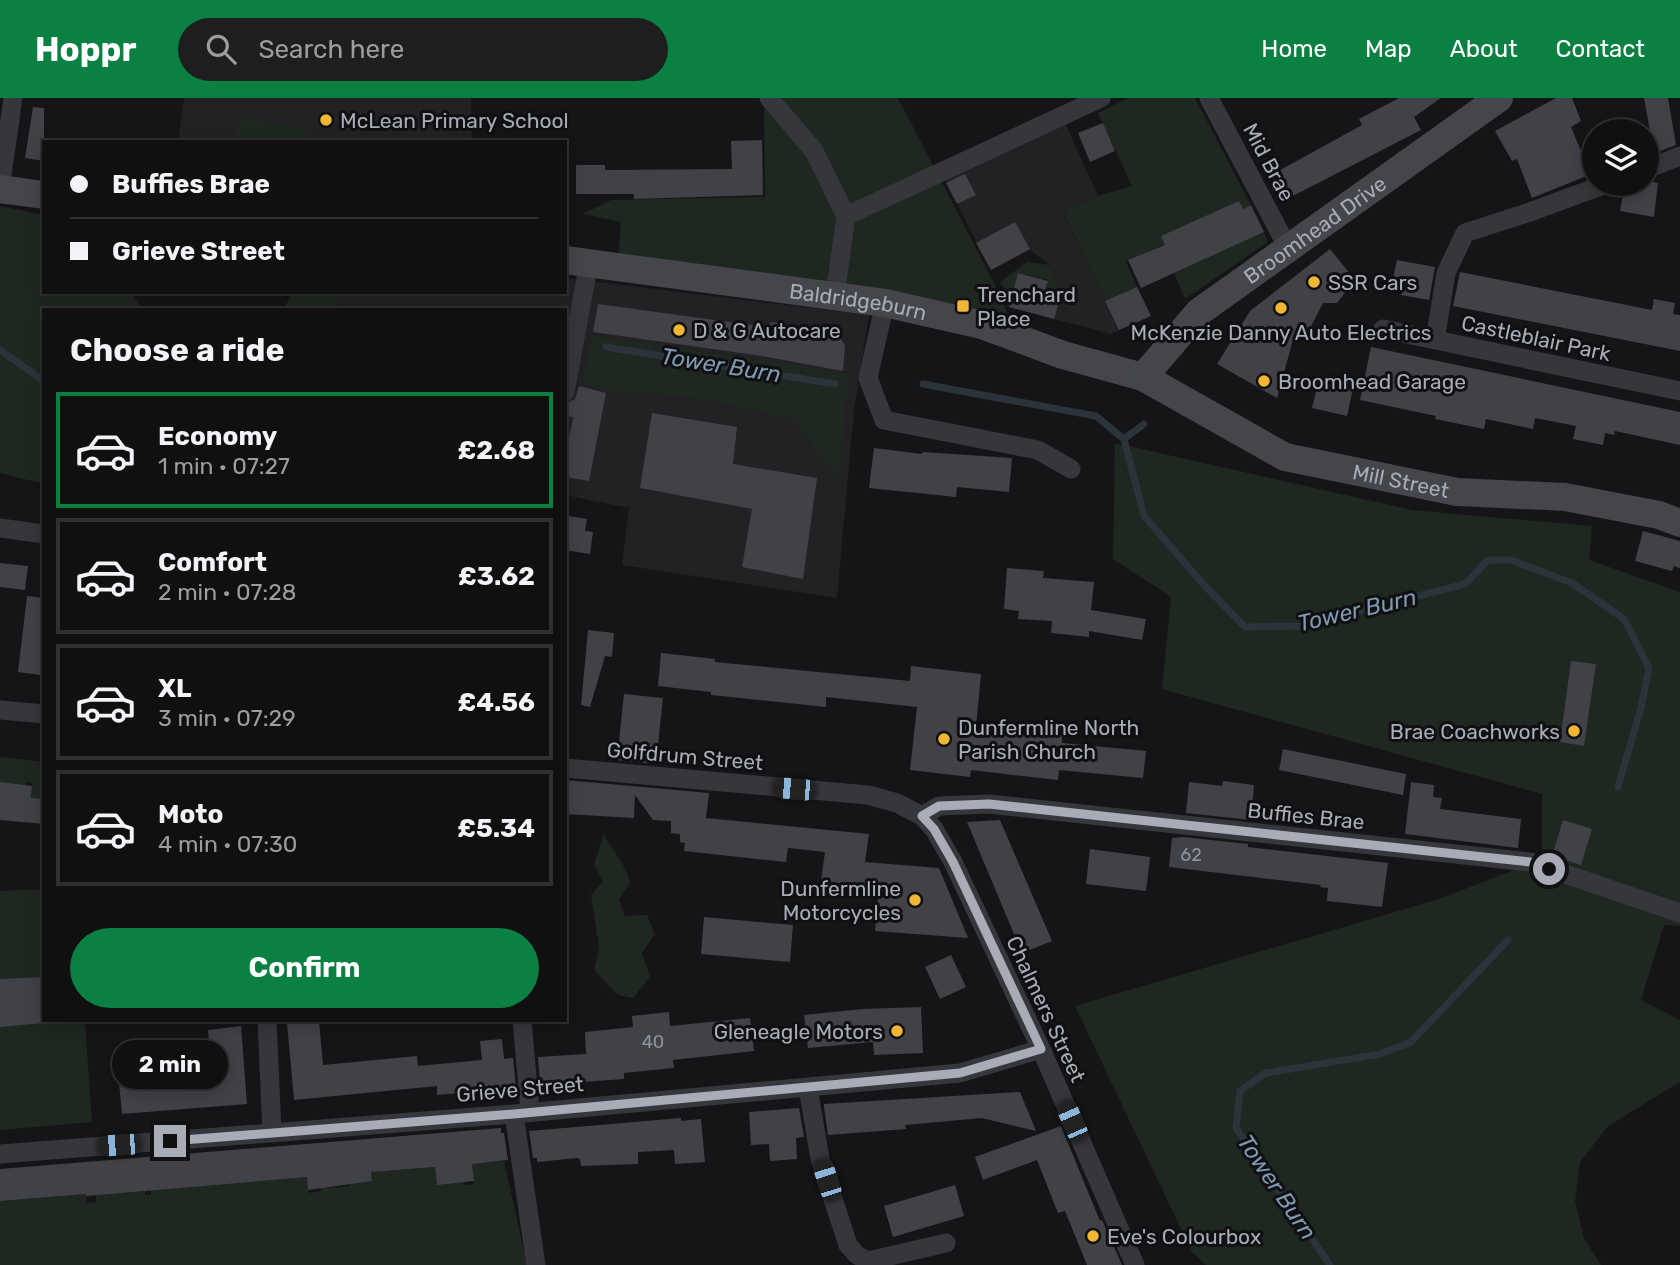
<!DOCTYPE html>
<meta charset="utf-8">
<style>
:root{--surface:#101011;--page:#1e1e1f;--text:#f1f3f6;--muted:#9c9d9f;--line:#303031;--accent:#0b8043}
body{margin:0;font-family:Rubik,sans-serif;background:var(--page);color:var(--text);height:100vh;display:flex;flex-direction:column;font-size:26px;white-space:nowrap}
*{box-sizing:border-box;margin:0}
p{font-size:23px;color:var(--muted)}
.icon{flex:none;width:38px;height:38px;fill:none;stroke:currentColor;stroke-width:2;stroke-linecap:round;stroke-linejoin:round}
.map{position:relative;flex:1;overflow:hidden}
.sheet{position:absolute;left:42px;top:210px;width:525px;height:714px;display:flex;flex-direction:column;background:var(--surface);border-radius:0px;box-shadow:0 4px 18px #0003,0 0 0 2px var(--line)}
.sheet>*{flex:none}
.guide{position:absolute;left:42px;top:42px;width:525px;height:154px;border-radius:0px;box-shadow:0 4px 18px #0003,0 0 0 2px var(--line);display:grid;align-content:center;height:154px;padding:0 28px;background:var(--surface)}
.buttons{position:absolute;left:1582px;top:21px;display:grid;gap:14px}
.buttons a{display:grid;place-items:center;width:77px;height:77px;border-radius:50%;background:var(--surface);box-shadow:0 4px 18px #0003,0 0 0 2px var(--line);font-size:35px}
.end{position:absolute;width:32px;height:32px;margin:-16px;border:9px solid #a7acb7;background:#111;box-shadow:0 0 0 4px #111}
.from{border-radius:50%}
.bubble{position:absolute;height:49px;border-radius:24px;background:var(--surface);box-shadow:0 4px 18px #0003,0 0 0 2px var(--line);font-size:23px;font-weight:700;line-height:49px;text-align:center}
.car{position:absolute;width:21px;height:42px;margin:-21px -10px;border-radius:9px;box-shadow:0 0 5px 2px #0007;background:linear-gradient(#222 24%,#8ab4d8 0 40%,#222 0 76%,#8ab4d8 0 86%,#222 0)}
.guide b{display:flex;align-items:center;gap:24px;height:66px;font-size:26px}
.guide b+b{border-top:2px solid var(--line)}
.guide i{width:18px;height:18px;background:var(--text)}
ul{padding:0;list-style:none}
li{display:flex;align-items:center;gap:21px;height:116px;margin:0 14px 10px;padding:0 14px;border:4px solid var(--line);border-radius:0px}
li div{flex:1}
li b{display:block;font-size:26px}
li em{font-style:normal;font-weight:700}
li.active{border-color:var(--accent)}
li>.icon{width:63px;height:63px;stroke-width:1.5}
h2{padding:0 28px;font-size:32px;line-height:84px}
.button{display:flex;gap:14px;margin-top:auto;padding:14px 28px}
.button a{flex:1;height:80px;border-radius:42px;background:var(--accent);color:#fff;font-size:28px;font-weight:700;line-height:80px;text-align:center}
header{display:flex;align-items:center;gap:42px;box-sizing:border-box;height:98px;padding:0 35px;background:var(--accent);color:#fff}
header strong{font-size:33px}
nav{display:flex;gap:38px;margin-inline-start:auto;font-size:24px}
.search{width:490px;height:63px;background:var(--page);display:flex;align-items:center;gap:18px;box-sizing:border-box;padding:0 24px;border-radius:38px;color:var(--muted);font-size:26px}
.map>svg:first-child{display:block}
</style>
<header>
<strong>Hoppr</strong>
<div class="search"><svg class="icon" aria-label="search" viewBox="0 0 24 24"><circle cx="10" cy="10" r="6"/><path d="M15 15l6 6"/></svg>Search here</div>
<nav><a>Home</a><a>Map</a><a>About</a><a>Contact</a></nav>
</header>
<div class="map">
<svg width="1680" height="1167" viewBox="0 0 1680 1167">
<rect width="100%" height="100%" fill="#151517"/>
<path fill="#222124" d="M184,0h287l1,44h-294z
M1062,18l36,80 -35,16 56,118 -8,4 -57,-15 -4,-54 -20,-15 -39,20 -50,-98z
M565,180l304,37 -15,95 -17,188 -215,-33 7,-57 -64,-13v-185h-230l4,-18h226z"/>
<path fill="#1f2721" d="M769,0h129l95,183 26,58 -401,-73 3,-44 -38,-8 28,-14 154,-3 -1,-88 8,-6z
M1128,0h67l56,107 -125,57 11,25 -32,14 -42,-90 35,-15 34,-10 -34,-73z
M245,21l58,9 5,6 -1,8h-72l4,-19z
M0,108l44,9v77h88l10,18h-98v174l-44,-11z
M1264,134l4,10 -83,57 -11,-26z
M1027,164l23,3 11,29 -16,-4 3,-10 -23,-6 -3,10 -11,17 -11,-19z
M293,194h46l-4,18h-52z
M593,237l256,38 -10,107 -46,-61 -88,-20 -98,-9 -25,-7z
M1115,345l297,67 180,16 -3,34 91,32v334l-16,-1 -23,75 39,20v62l-72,44 -28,36 -5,39 9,37 17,27h-395l-14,-13 -117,-246 364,-107 103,-40v-65l-380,-105 9,-92 -58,-38z
M0,659l44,5v43l-13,-7 1,-15 -6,-1 -1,15 -20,-14 -5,-1z
M604,736c8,17 22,30 26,48l-11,17 6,17 22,-1 8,19 -13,19 8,24 -17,21 -15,-3 -24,-25 5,-23 -8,-52 12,-14 -9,-17z
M44,791v131h41l7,102 -92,8v-239z
M504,1063l23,104h-527v-64l86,-7v9l10,-1v-8l49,-3v4h6v-6l156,-12 2,16 12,-2 -1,-15 7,-1 2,13 20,-2 -1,-15 6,12 18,-2 -1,-9 64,-5 2,18 24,-21 2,21 11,-1 -2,-21z"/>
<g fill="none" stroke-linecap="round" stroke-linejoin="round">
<path stroke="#2c343b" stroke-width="7" d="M606,249l229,37
M0,252l44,31
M923,286l173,32 28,23 20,77 60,69 41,42 56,-1 164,-42 23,-24h23l61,23 52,36 25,49 -8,40 -23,79
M1124,341l20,-15
M1330,1167l-94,-137 4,-37 26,-18 114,-19 31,-12 97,-102"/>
</g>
<path fill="#414247" d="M1399,0h42l-27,19 7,13 -134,69 -14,-25 89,-49 -3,-6z
M1556,0h16l9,23 -10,6 18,43 5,3 -62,25 -15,-39 -5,2 -17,-30z
M1644,0h24l8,47 -22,8z
M33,9l11,1v53l-19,-3z
M1103,25l12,28 -25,11 -12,-29z
M762,42l1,55 -129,4v-5h-58v-29h29v5l127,-1 -1,-28z
M965,76l11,21 -19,9 -11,-21z
M1647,83l11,2 -4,34 -34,-6 4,-22 12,-5h11z
M1239,103l4,8 8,-4 13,27 -123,56 -13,-28 37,-15 -4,-9z
M1015,124l15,27 -39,21 -15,-27z
M1330,151l25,31 -18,23h-14l-17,33h-12l-17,62 -60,-34 33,-53z
M1397,162l38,7 -6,33 -28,-5 2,-10 -11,-2z
M1460,174l192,38 2,-11 21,4 -2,11 7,1v36l-227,-45z
M1018,175l30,8 -3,9 16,4 -7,25 -45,-12z
M1137,189l14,29 -32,14 -14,-29z
M598,206l167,23 7,-5 65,11 8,12 -2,26 -81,-15 -169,-24z
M1371,249l309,65v33l-65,-14 -1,4 -9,-2 -2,12 -30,-6 3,-13 -41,-8 -2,11 -47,-10 -2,10 -49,-10 1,-3 -76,-16z
M1320,278l34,8 -7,32 -35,-8z
M579,288l27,7 -17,88 -24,-4v-19l8,-41 -8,-1v-12l10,-5z
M652,315l85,14 -4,37 84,14 -14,101 -61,-12 10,-58 -112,-21z
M874,350l48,6 1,-2 89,6 -3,34 -52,-5 -1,10 -87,-9z
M568,418l19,3 -2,12 8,1 -3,22 -25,-4z
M1643,433l37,10v27l-6,-2 -2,5 -37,-10z
M0,465l28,3 -3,24 -25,-3z
M1007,470l37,3 -1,7 51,4 -3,28 55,9 -4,21 -53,-9v6l-38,-4 1,-12 -34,-2 1,-8 -15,-2z
M27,498l17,2v67h-3l-1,10 -22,-3z
M588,532l26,3 -2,24 -7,-1 -15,51 -9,-2z
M661,555l54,6v3l195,19 1,-15 70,8 -5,53 86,9v7l84,8 -3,27 -84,-8 -1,10 -87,-10 -1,7 -60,-7 7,-63 -91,-10v10l-115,-12v-3l-53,-6z
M1571,563l25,3 -12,82 -24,-4z
M624,596l39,4 -7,66 -39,-4z
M1283,651l123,25 -3,21 -124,-25z
M565,682l144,13 -3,25 163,16 -4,28 74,6 29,70 -93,-7 4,-43 -58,-7 4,-29 -37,-4 -2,14 -102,-11 1,-8 -5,-1v-8l-9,-1v-12l-18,-1 -18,-25 -1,23 -69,-4z
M1223,683l31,4 -3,35 -65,-7 3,-31 33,4z
M0,684l32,4 -1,12 13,1v25l-44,-4z
M1411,684l23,3 -1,12 9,1 -2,11 81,10 -3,29 -113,-14z
M1000,722l52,121 -30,12 -55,-131z
M1563,722l29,9 -11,36 -29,-9z
M1183,739l65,7v3l140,16 -6,44 -55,-6 1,-13 -8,-1 1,-2 -152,-18 3,-29z
M1090,751l60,8 -4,34 -60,-7z
M704,819l89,8 -3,37 -89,-8z
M951,857l15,32 -26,12 -15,-32z
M44,879v46l-44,4v-48z
M921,909l2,46 -49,2 -1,-13 -65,6 -4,-33 59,-6z
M669,914l1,14 80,-8 4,33 -81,9 1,8 -50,5v6l-84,6 -2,-28 48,-3 -1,-22 48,-5 -1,-11z
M319,923l4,44 94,-9 1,10 64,-6 -2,-19 22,-2 2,20 9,-1 3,30 -79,7v-9l-143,14 -7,-77z
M241,928l6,78 -125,10 -3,-31 93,-9 -4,-44z
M1020,994l16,39 -54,-13 -77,7 1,4 -78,6 -4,-28v-3z
M799,1010l5,29 -8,1 1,21 -27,2 -1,-17 -18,1 -2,-33z
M681,1020v3l20,-2 4,43 -30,2 -1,-14 -36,2v12l-57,2 -1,-7 -3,-1 -40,4v-4h-4l-4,-27z
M1061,1028l39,95 2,-1 20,45h-35l-22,-54 -7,2 -21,-53 -54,20 -8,-23z
M501,1030v5h3l4,27 -36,4 2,17 -37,4 -2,-18 -64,5 1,9 -64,9 -1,-13 -221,19v-2l-86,7v-32z
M955,1087l9,31 -71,21 -9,-31z"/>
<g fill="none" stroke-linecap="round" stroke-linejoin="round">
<path stroke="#36373c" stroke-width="19" d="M769,0l45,53 32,65 -11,80
M1209,0l79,150
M1647,71l33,-13
M0,91l13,-91
M846,118l255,-118
M885,205l-17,75 16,42 154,30 33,19
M1383,231l297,62
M1435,242l11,-67 19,-40 62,-20 79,-29
M565,294l24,-130
M0,430l44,6
M0,612l44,4
M565,670l303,27 29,8 25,13 12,13 19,33 88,187 94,216
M922,718l17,-10 50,-2 541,58 150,51
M267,922l5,113
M522,922l8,91
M808,989l12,72 28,86 9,10 11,6 78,-18
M514,1016l22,151
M0,1056l514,-40 446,-41 81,-24"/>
<g stroke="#44464c" stroke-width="28">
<path d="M0,91l44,6"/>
<path id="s1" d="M565,162l320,43 97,22 81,30 80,22 142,80 172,35 108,5 94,18 21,8"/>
<path id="s2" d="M1143,279l56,-65 300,-214"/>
</g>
</g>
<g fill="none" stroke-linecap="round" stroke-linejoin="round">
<path stroke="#a7acb7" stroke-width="9" d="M170,1043l344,-27 446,-41 81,-24 -88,-187 -19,-33 -12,-13 17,-10 50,-2 541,58 19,7"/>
</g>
<g fill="#f0b635" stroke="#101012" stroke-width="2.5">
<circle cx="326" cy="22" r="7"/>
<circle cx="1314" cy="184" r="7"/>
<rect x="956" y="201" width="14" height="14" rx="3.5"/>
<circle cx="1281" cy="210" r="7"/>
<circle cx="679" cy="232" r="7"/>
<circle cx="1264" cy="283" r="7"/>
<circle cx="1574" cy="633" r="7"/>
<circle cx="944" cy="641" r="7"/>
<circle cx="915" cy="802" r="7"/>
<circle cx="897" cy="933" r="7"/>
<circle cx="1093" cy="1138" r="7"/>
</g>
<g text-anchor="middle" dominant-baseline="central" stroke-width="6" stroke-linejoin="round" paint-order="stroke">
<g font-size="18" fill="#8e929b">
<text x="1191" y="757">62</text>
<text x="653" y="944">40</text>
</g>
<g font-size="21" fill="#a7acb7" stroke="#101012" text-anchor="start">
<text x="340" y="22">McLean Primary School</text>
<text x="1328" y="184">SSR Cars</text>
<text x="977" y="196">Trenchard<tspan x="977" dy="24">Place</tspan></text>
<text x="693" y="232">D &amp; G Autocare</text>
<text x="1281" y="234" text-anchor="middle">McKenzie Danny Auto Electrics</text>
<text x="1278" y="283">Broomhead Garage</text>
<text x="958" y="629">Dunfermline North<tspan x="958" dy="24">Parish Church</tspan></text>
<text x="1560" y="633" text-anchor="end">Brae Coachworks</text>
<text x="901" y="790" text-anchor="end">Dunfermline<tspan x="901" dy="24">Motorcycles</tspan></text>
<text x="883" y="933" text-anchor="end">Gleneagle Motors</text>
<text x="1107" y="1138">Eve's Colourbox</text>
</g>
<g font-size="21" fill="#a7acb7" stroke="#101012">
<text transform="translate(1269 64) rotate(62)">Mid Brae</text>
<text stroke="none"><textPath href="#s2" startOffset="228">Broomhead Drive</textPath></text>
<text stroke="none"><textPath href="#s1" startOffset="296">Baldridgeburn</textPath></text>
<text transform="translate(1536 240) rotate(12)">Castleblair Park</text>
<text stroke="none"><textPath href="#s1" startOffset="873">Mill Street</textPath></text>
<text transform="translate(685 658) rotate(5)">Golfdrum Street</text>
<text transform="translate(1306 718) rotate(6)">Buffies Brae</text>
<text transform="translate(1046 911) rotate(65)">Chalmers Street</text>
<text transform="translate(520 991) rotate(-5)">Grieve Street</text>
</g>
<g font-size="23" font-style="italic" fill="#7f99b2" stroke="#101012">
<text transform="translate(721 267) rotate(9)">Tower Burn</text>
<text transform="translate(1357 512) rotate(-13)">Tower Burn</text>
<text transform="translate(1277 1089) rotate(56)">Tower Burn</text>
</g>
</g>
</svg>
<div class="buttons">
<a><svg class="icon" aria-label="layers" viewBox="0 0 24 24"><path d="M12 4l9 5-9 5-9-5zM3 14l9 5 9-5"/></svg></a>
</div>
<i class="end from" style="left:1549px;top:771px"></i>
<i class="end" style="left:170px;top:1043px"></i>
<div class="bubble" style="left:112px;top:942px;width:116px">2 min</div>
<i class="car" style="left:794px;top:691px;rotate:275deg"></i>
<i class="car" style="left:1072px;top:1023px;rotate:336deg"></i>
<i class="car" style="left:119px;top:1047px;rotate:266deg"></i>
<i class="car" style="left:827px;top:1082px;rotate:342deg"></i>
<div class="guide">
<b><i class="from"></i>Buffies Brae</b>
<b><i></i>Grieve Street</b>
</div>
<section class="sheet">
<h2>Choose a ride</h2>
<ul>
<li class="active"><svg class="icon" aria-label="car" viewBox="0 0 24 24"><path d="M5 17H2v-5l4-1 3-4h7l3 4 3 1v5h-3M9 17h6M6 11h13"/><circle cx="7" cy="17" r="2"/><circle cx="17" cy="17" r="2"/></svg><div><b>Economy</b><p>1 min · 07:27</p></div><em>£2.68</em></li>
<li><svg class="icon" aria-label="car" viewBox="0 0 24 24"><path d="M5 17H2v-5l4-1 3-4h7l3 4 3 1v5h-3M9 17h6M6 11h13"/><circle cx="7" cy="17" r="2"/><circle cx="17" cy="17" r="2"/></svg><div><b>Comfort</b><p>2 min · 07:28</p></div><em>£3.62</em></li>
<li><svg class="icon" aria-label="car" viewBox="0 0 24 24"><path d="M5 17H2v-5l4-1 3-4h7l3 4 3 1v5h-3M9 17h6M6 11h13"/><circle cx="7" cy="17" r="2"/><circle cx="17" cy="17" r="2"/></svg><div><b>XL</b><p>3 min · 07:29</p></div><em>£4.56</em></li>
<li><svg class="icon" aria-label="car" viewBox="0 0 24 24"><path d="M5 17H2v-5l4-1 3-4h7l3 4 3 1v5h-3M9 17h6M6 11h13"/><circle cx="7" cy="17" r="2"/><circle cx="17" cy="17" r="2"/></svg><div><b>Moto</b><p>4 min · 07:30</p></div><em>£5.34</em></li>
</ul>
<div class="button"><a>Confirm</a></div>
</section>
</div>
